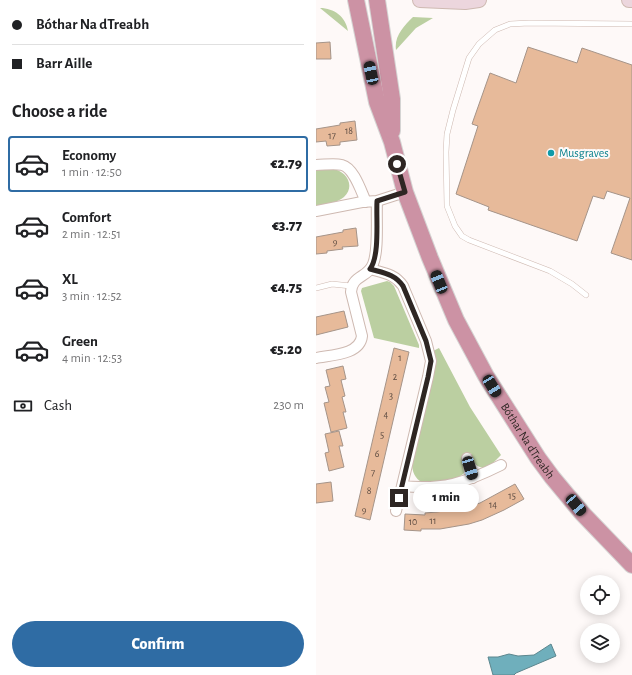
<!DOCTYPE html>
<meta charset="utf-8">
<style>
:root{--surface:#fff;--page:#f2f2f2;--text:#202124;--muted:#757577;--line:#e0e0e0;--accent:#2f6ca4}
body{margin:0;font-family:"Alegreya Sans",sans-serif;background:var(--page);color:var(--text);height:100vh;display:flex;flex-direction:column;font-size:15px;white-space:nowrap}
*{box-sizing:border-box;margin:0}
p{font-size:13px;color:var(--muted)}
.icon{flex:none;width:22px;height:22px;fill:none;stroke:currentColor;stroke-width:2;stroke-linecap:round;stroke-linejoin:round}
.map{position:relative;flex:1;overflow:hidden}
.sheet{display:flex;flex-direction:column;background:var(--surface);width:316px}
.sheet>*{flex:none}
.hud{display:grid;align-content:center;height:88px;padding:0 12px;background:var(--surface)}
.fabs{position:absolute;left:264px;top:575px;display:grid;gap:8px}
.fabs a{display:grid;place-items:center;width:40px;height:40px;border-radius:50%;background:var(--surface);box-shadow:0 2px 10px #0003;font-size:20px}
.end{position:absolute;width:18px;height:18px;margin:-9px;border:5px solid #2e2623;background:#fff;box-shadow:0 0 0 2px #fff}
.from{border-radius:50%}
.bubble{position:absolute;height:28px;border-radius:14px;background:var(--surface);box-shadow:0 2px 10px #0003;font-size:13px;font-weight:800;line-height:28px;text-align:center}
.car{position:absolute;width:12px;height:24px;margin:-12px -6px;border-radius:5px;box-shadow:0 0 3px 1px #0007;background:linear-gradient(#222 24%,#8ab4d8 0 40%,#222 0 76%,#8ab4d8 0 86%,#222 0)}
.hud b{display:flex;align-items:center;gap:14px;height:38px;font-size:15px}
.hud b+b{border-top:1px solid var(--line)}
.hud i{width:10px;height:10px;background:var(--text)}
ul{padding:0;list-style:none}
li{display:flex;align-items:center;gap:12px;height:56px;margin:0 8px 6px;padding:0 4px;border:2px solid transparent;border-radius:4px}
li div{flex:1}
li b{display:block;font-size:15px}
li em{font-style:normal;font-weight:800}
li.current{border-color:var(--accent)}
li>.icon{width:36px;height:36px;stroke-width:1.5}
h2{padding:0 12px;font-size:18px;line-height:48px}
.pay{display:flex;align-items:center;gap:10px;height:44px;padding:0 12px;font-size:15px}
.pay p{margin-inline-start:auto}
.button{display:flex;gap:8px;margin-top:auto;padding:8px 12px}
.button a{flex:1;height:46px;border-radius:24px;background:var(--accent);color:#fff;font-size:16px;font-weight:800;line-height:46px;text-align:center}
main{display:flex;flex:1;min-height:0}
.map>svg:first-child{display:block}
</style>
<main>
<section class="sheet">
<div class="hud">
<b><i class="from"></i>Bóthar Na dTreabh</b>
<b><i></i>Barr Aille</b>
</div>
<h2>Choose a ride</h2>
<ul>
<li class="current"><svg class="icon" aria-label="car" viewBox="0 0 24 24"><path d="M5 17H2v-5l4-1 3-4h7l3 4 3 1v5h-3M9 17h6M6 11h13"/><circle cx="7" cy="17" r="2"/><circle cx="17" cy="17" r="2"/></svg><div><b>Economy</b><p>1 min · 12:50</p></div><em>€2.79</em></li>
<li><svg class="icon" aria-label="car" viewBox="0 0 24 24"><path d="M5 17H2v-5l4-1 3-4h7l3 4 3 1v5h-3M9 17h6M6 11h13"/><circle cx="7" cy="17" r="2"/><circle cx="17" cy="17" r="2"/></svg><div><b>Comfort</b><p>2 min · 12:51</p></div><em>€3.77</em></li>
<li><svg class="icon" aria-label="car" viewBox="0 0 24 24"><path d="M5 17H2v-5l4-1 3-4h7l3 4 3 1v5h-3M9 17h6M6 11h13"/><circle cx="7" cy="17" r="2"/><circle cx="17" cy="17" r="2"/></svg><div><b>XL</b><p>3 min · 12:52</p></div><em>€4.75</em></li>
<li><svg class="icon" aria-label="car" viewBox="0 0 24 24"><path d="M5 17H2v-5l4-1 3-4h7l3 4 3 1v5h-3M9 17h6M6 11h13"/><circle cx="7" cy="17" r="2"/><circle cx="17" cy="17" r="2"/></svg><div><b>Green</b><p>4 min · 12:53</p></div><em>€5.20</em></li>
</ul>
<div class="pay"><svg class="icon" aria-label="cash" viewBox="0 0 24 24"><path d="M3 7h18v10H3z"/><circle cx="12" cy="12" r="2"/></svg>Cash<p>230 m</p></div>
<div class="button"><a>Confirm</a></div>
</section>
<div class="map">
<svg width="316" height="675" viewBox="0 0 316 675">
<rect width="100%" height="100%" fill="#fef9f8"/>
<path fill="#bbcfa1" d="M4,8c14,0 26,9 28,23z
M97,17l20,1 -17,10 -20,22c-2,-14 8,-24 17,-33z
M16,169c14,1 24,17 12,28 -7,6 -19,7 -28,9v-36z
M71,281l3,1 4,4 25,59v3l-45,-10 -13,-47 1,-3z
M123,348l31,59 31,48 -11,11 -7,2c-9,-2 -10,-7 -12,-15l-9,3 2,17c-5,7 -34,12 -42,9 -7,-3 -10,-11 -10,-18l23,-96 1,-8 -3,-9z"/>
<path fill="#6fafbc" stroke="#5c868e" d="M235,644l5,12 -40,17 -2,2h-21l-5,-18h10l11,-3 9,2 16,-1z"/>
<path fill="#e7ba9a" stroke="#a59489" d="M14,42l1,17h-15v-16z
M212,47l49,16 5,-15 50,17v195l-21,-7 19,-55 -23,-7 -3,8 -11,-3 -16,45 -89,-31 1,-3 -33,-13 22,-68 -6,-2 18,-51 26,10z
M39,121l2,19 -17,2v3l-13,1 -1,-5 -10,1v-13l24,-4v-2z
M40,228l2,18 -16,1 1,2 -16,2v2l-11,1v-17l27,-5v-2z
M28,311l4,16 -32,8v-18z
M78,348l15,4 -39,168 -15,-4z
M27,366l3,13 -5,1 4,16 -3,1 4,15h-3l4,16 -16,4 -7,-29 5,-1 -4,-15 5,-1 -4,-16z
M23,431l4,15h-4l5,21 -15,4 -4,-18 4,-1 -4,-18z
M15,482l2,19 -17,2v-19z
M199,484l9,15 -20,11 -22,10 -13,4 -29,5h-19v2l-17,-1 1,-16 20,1v-2l12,-1 26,-4 17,-5z"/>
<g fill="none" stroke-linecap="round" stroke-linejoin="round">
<defs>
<path id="service" d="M0,288l16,-4 19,2
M270,295l-14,-11 -22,-13 -81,-31 -7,-4 -7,-10 -8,-20 -1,-54 1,-18 6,-24 16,-52 10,-14 16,-14 15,-6 19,-1 103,1"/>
<path id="minor" d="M0,165c8,0 18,-2 26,0 12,3 19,26 24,37
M0,211l46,-9 15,-1 28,-9
M54,269c14,4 25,5 33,17l23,55 5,20 -3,16 -32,134
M0,358c15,-3 44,-3 46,-22l-11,-44c1,-17 17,-14 22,-28 6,-14 3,-46 4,-63
M151,458l6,20
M86,486c41,4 63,-3 99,-21"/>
<path id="secondary" d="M104,0l45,2 14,-2
M313,0h3"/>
<g id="trunk">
<path id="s1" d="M40,0l21,102 15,40 13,50 25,66 26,62 30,56 52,82 14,19 30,36 50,52"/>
<path d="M61,0l15,99v32"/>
</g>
</defs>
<use href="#service" stroke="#ceb9b1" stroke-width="6"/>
<use href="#minor" stroke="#ceb9b1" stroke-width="12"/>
<use href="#secondary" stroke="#ceb9b1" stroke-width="16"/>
<use href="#trunk" stroke="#d5d4d3" stroke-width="18"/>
<use href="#service" stroke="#fff" stroke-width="5"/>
<use href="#minor" stroke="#fff" stroke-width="10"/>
<use href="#secondary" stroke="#ecd6dd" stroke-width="14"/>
<use href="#trunk" stroke="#cc92a4" stroke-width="16"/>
</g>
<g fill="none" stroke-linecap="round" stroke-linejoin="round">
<path stroke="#2e2623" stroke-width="5" d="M81,164l8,28 -28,9c-1,17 3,55 -7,68 14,4 25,5 33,17l23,55 5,20 -3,16 -29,121"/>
</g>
<circle fill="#0f9aa8" stroke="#fef9f8" stroke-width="1.5" cx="235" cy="153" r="4"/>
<g text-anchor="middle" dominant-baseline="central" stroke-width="4" stroke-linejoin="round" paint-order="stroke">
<g font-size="10" fill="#5c4b41">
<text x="33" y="131">18</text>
<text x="16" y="136">17</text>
<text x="19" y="242">9</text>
<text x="84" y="358">1</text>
<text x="79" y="377">2</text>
<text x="75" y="396">3</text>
<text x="70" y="415">4</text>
<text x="66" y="435">5</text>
<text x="61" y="454">6</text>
<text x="57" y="473">7</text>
<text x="53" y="491">8</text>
<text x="196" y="496">15</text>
<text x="177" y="505">14</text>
<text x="48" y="510">9</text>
<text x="117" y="521">11</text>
<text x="97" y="522">10</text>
</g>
<g font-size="12" fill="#0d838f" stroke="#fef9f8" text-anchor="start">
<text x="243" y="153">Musgraves</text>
</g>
<g font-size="12" fill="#2e2623" stroke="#fef9f8">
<text stroke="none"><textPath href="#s1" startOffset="477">Bóthar Na dTreabh</textPath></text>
</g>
</g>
</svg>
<div class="fabs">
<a><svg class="icon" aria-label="locate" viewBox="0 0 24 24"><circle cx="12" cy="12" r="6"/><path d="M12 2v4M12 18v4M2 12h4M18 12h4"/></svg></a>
<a><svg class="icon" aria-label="layers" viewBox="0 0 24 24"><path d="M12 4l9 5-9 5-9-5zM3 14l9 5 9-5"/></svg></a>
</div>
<i class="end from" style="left:81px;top:164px"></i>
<i class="end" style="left:83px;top:498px"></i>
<div class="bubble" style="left:97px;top:484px;width:66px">1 min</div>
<i class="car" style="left:55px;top:73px;rotate:348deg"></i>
<i class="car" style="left:123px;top:282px;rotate:338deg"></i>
<i class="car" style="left:176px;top:386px;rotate:149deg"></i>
<i class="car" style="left:154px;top:468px;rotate:163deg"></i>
<i class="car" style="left:260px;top:505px;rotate:140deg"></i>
</div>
</main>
